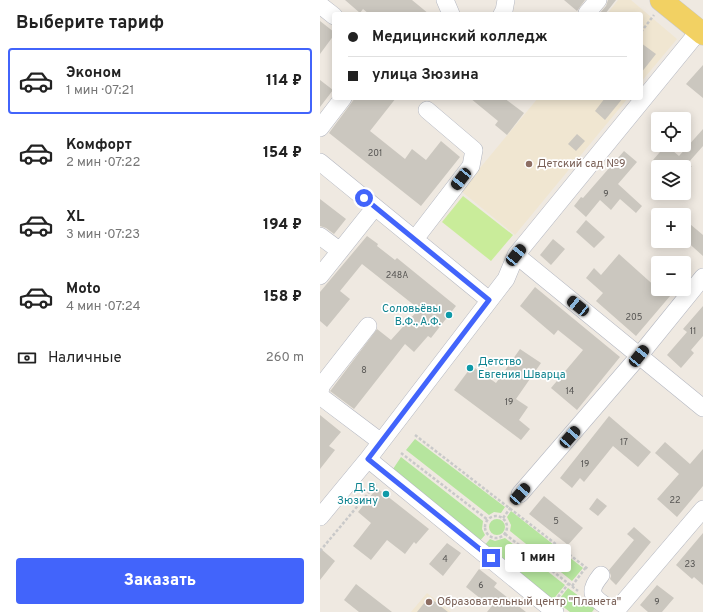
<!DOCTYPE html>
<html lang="ru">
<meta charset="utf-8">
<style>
:root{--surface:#fff;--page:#f6f6f6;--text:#222;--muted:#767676;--line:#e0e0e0;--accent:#4264fb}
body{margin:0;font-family:Overpass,sans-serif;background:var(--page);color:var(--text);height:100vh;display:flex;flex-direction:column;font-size:15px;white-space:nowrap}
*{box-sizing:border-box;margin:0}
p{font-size:13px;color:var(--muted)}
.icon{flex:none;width:22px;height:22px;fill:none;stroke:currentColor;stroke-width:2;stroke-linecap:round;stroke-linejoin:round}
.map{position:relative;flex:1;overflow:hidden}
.panel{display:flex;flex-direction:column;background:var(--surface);width:320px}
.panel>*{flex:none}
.guide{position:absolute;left:12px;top:12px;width:311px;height:88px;border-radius:4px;box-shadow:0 2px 10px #0003;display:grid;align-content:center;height:88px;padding:0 16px;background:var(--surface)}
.controls{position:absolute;left:331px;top:112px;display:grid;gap:8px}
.controls a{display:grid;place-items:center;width:40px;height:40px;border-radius:4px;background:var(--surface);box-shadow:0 2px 10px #0003;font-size:20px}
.end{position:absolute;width:18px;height:18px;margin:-9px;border:5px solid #4264fb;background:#fff;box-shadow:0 0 0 2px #fff}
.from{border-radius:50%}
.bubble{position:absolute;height:28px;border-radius:4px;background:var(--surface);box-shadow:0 2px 10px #0003;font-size:13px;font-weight:800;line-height:28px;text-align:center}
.car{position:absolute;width:12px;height:24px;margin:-12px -6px;border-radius:5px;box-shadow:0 0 3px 1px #0007;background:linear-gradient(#222 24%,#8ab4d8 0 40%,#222 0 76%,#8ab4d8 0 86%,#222 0)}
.guide b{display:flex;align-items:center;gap:14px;height:38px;font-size:15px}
.guide b+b{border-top:1px solid var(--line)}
.guide i{width:10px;height:10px;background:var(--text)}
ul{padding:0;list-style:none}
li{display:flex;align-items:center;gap:12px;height:66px;margin:0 8px 6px;padding:0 8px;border:2px solid transparent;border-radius:4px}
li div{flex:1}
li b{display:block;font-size:15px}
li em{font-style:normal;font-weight:800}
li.selected{border-color:var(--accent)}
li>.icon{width:36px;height:36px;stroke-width:1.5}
h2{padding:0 16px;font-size:18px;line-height:48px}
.pay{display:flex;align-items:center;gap:10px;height:44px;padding:0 16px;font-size:15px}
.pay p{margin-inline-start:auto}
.action{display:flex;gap:8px;margin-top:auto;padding:8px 16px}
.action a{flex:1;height:46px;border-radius:4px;background:var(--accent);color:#fff;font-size:16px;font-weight:800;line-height:46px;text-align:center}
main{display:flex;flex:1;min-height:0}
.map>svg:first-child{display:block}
</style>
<main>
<section class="panel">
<h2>Выберите тариф</h2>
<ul>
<li class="selected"><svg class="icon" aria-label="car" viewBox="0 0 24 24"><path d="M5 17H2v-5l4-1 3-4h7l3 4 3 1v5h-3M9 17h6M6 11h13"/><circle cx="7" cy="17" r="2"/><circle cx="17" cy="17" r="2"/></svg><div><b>Эконом</b><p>1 мин · 07:21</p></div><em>114 ₽</em></li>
<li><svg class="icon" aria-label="car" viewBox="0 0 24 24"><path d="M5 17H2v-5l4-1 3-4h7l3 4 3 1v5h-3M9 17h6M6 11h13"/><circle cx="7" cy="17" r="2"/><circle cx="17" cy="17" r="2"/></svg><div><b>Комфорт</b><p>2 мин · 07:22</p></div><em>154 ₽</em></li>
<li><svg class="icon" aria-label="car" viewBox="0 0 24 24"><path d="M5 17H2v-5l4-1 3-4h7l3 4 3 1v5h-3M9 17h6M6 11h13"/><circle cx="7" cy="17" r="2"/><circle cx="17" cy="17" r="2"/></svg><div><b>XL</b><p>3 мин · 07:23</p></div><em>194 ₽</em></li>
<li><svg class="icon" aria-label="car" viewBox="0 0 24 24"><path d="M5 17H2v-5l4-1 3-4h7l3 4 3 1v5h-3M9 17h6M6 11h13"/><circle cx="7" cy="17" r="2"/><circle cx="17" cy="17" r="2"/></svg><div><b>Moto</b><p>4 мин · 07:24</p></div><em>158 ₽</em></li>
</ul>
<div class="pay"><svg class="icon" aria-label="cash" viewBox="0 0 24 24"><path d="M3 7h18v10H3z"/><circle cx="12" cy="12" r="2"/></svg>Наличные<p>260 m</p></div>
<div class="action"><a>Заказать</a></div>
</section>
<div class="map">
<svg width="383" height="612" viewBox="0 0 383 612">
<rect width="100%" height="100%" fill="#efe9e1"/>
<path fill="#f0e6d1" d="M298,0h13l46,39 -36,43v-68h-34z
M218,98h90l-113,137 -54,-44z
M107,593l24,19h-40z"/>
<path fill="#b6e59e" d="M95,439l90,68 -4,6 -7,-1 -5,3 -83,-65z
M81,457l82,64 -1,8 3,6 -7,8 -87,-71z
M191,511l72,57 -11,13 -62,-50 1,-6 -4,-8z
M169 527a8 8 0 1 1 16 0a8 8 0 1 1-16 0Z
M185,538l60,47 -14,17 -68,-55 7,-8 5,2z
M248,588l27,20 -3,4h-22l-13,-10z"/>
<path fill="#c9ec9a" d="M143,196l50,39 -22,26 -49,-39z"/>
<path fill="#cbc7bf" d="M25,0h67l17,14h-60l-6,-5 -3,4z
M244,0h21l-8,11z
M288,0h8l-11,14h-6l7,-8z
M0,21l14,11v3l-14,19z
M321,43l15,11 -15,19z
M383,65v33l-17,-14z
M0,80l13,10 -13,17z
M35,98h41l-26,33 35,28 7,-10 14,11 15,-19 19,16 -39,49 -92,-73z
M150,98h34l20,15 -17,22 -12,-10 3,-4z
M285,98h18l-18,22 -10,-9z
M383,129v17l-15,17 4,4h-31l-8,-7 13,-15 13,11z
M257,134l8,7 -9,10 -8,-7z
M304,151l13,11 -19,22 24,22 -6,7 -16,-14 -9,11 -11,-10 -14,17 -12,-11 7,-9 2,1z
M0,199l26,20 -12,15 -8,-6 -6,-2z
M364,219l19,16v21l-19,-17z
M266,220l19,17 -11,11 -18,-16z
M47,236l11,8 -1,2 18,14 2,-2 59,48 -25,32 -3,-2 -14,16 -9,-8 -51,65 -24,-18 1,-1 46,-61 14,11 28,-31 -57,-45 -22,27 10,8 -23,28 -7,-6v-29z
M233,239l12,10 -14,16 -11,-10z
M299,254l39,35h18l-40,47 -40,-35 7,-8 -17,-15 8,-10 7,7z
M215,287l85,70 -43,53 -26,-22 32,-38 -25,-20 -4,5 -34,-29z
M383,306v30l-12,14 3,3 -13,15 -14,-13 20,-23 -4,-3z
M200,349l21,14 -25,36 12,8 -9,13 11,9 -9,11 -67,-50 18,-24 24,17z
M0,415l21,17 -12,14 6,4 -15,19z
M289,416l42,36 -13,15 -25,-21 -29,36 -4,-4 -8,10 -12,-10z
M345,442l25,22 13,-15v37l-26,31 -20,-18 22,-25 -24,-21z
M57,488l52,41 -13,15 -2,-2 -9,12 -18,-14 -16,20 -18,-14 18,-23 -13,-11z
M224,496l39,32 -15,17 -39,-31z
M277,498l10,8 -9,10 -9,-7z
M314,527l17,15 -35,43 -6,-6 1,-3 -2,-6 25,-30 -7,-6z
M383,533v52l-9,-8 -2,2 -16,-14z
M127,543l14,10 -18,23 -14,-12z
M0,548l15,13 -15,19z
M159,569l18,14 -3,4 32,25h-39l4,-5 -25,-20z
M36,584l36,28h-33l-15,-12z
M337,585l17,13 -12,14h-14l-8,-7z
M109,597l19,15h-31z"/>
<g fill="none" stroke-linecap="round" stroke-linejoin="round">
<defs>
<path id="minor" d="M125,0l6,14
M0,5l14,11
M267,13l11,-13
M182,14l2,-3 2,-11
M0,128l23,-30
M0,162l169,138
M0,236l20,15
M95,239l56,-73 3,-16 -47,-40
M196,255l187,153
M0,276l55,-69
M0,393l1,-7 47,-60
M0,396l61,46
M48,459l187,153
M200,494l119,-138 64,-79
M0,517l48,-58 138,-180 10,-24 183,-224
M281,575c-17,21 -5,23 13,37
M295,612l88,-103"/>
<path id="major" d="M341,0l42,34"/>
</defs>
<use href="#minor" stroke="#b4b7c1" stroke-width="18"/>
<use href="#major" stroke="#c9c9c9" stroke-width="23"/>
<path stroke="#c9c9c9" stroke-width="2.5" stroke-dasharray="3 2" stroke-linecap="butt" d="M321,32l13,-17
M95,435l173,134
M81,453l87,67
M165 527a11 11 0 1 1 22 0a11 11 0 1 1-22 0Z
M183,518l8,-11
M185,534l73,57
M0,551l56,-67
M252,586l14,-19
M238,597l11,-14"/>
<use href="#minor" stroke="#fff" stroke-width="17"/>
<use href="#major" stroke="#f2d163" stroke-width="22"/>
</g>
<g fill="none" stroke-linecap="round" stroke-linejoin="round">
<path stroke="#4264fb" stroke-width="5" d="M44,198l125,102 -121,159 123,99"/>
</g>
<g fill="#8d6e63" stroke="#fff" stroke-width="1.5">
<circle cx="209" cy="164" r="4"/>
<circle cx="109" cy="602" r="4"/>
</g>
<g fill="#0f9aa8" stroke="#fff" stroke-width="1.5">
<circle cx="129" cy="315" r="4"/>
<circle cx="150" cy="368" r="4"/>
<circle cx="66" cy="494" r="4"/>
</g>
<g text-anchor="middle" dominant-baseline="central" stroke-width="3.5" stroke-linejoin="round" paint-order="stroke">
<g font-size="9" fill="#555452">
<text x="55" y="153">201</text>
<text x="286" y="194">9</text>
<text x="77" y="275">248А</text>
<text x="314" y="317">205</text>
<text x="373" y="331">11</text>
<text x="44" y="370">8</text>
<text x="250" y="391">14</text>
<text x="189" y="402">19</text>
<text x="304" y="442">17</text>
<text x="265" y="464">19</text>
<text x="355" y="500">22</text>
<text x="236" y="521">5</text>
<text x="125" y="559">4</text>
<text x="370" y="564">23</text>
<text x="161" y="585">6</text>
<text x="337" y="602">9</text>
</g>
<g font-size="11" fill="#785e54" stroke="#fff" text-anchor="start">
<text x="217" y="164">Детский сад №9</text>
<text x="117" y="602">Образовательный центр "Планета"</text>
</g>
<g font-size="11" fill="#0d838f" stroke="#fff" text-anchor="end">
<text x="121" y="309">Соловьёвы<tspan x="121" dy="13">В.Ф., А.Ф.</tspan></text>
<text x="158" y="362" text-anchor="start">Детство<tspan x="158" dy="13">Евгения Шварца</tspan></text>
<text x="58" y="488">Д. В.<tspan x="58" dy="13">Зюзину</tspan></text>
</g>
</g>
</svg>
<div class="controls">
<a><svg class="icon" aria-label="locate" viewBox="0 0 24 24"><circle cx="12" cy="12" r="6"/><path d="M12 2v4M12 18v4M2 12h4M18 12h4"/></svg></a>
<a><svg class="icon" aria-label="layers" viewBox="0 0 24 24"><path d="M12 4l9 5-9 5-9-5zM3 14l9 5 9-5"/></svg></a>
<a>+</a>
<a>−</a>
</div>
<i class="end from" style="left:44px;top:198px"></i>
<i class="end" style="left:171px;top:558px"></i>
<div class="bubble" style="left:185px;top:544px;width:66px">1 мин</div>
<i class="car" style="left:141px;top:179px;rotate:218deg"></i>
<i class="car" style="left:196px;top:255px;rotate:39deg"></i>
<i class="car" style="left:258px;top:306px;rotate:309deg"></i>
<i class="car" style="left:319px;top:356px;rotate:39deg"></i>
<i class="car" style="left:250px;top:437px;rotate:41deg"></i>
<i class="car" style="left:200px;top:494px;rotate:41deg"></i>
<div class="guide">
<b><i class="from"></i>Медицинский колледж</b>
<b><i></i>улица Зюзина</b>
</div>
</div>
</main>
